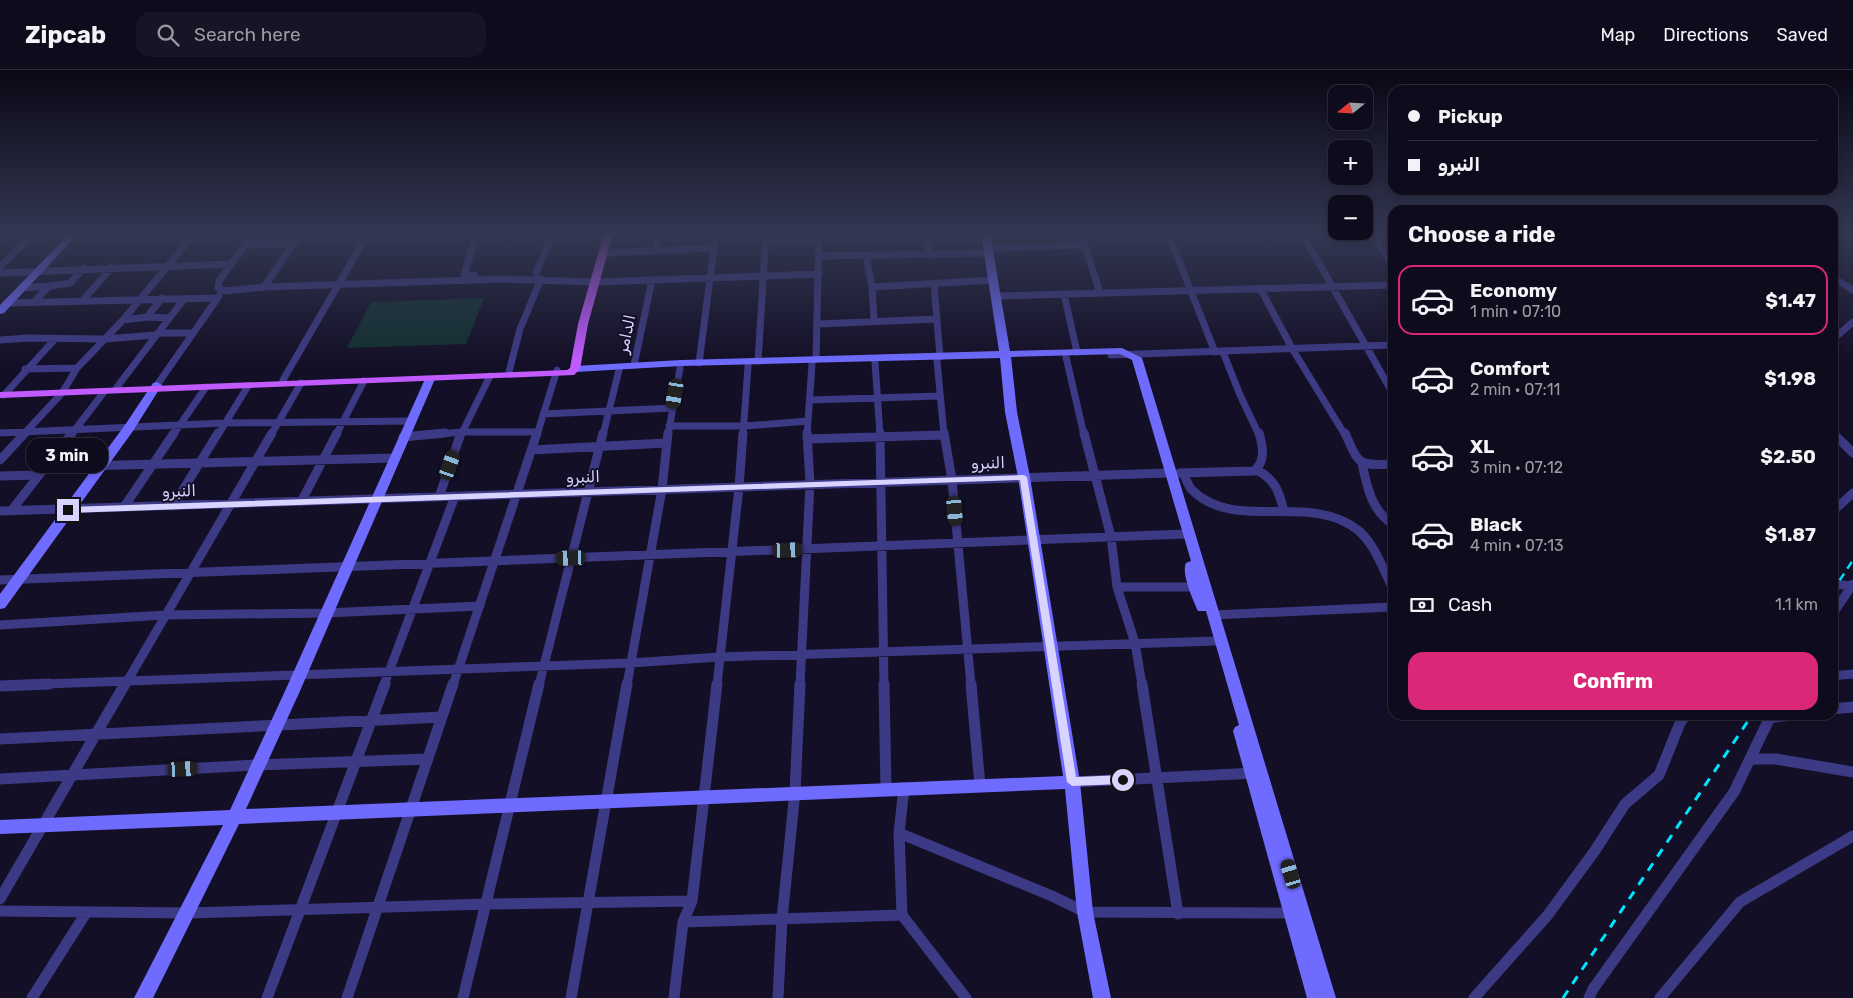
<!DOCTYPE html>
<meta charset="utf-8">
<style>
:root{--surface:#0e0b1c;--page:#171425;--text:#f1f3f6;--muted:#9b9ba3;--line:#2e2b3b;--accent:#db2777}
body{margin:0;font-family:Rubik,"Noto Sans Arabic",sans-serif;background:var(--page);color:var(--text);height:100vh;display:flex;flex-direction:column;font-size:19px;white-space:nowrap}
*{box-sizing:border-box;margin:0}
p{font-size:16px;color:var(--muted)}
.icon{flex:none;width:28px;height:28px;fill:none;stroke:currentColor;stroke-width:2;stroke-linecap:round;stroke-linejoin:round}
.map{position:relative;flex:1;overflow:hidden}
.details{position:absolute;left:1388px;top:135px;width:450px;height:515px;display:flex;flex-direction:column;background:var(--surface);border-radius:15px;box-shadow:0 2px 8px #0003,0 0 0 1px var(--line)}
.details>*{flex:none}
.top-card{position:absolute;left:1388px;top:15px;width:450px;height:110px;border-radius:15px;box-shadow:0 2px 8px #0003,0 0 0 1px var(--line);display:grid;align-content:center;height:110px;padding:0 20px;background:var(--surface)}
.needle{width:32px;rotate:252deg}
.buttons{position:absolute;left:1328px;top:15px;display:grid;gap:10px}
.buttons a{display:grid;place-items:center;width:45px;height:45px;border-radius:10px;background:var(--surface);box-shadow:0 2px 8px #0003,0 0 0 1px var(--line);font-size:25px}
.end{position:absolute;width:22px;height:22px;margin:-11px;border:6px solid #d9d4ff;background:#111;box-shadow:0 0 0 2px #111}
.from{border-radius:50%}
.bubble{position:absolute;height:35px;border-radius:15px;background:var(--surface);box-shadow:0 2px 8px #0003,0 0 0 1px var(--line);font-size:16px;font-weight:700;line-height:35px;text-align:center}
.car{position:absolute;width:15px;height:30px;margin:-15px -8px;border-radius:6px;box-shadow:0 0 4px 1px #0007;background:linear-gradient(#222 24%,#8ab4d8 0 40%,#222 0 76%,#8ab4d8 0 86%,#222 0)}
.top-card b{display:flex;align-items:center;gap:18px;height:48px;font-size:19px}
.top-card b+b{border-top:1px solid var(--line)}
.top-card i{width:12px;height:12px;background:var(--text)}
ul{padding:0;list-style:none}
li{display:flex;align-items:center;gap:15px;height:70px;margin:0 10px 8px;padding:0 10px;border:2px solid transparent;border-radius:15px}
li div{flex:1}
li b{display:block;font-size:19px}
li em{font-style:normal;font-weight:700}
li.current{border-color:var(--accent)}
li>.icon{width:45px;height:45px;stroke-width:1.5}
h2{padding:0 20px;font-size:22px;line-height:60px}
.pay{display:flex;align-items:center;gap:12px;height:55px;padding:0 20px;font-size:19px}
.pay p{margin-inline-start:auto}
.action{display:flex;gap:10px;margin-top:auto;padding:10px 20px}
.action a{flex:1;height:58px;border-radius:15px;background:var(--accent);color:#fff;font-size:20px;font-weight:700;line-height:58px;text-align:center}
header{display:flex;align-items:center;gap:30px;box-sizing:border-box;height:70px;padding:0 25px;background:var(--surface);border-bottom:1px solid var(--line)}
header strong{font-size:24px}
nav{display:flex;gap:28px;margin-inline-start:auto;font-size:18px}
.search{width:350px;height:45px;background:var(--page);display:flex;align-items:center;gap:12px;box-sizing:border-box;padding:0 18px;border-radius:15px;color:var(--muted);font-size:19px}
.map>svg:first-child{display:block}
</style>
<header>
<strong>Zipcab</strong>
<div class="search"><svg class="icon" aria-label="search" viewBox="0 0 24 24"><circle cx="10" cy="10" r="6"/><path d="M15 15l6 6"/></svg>Search here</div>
<nav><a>Map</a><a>Directions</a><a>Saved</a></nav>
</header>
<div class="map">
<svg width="1853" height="928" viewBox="0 0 1853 928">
<rect width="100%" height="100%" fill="#130f26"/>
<path fill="#12302f" d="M484,228l-18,46 -119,4 24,-46z"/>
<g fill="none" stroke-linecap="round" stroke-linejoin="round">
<path stroke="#3d3a85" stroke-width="7" d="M254,163l-35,48 -1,7 7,3 39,-4 238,-8 94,3 223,-8
M927,163l3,22
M1081,163l19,60
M1168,163l47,119
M1302,163l90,159
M1373,163l19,33
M766,172l53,-2
M245,175l48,-2
M987,178l98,-3
M656,180l5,-17
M604,183l109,-5
M820,186l168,-3
M866,186l6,31 2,33
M0,197l33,-34
M0,203l230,-9
M536,203l17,-40
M474,205h-10l13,-42
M1832,207l21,13
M339,214l29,-51
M934,214l6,73
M264,217l37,-54
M872,217l121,-7
M22,218l27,-2
M1260,218l33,62 52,85
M1064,224l13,58
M996,226l396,-11
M83,230l29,-33
M35,231l14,-15 21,-3 14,-15
M7,233l209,-5
M147,247l15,-19
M123,250l24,-3 22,1
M818,254l119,-5
M0,270l28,-2 77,1 50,-4 4,-2h33
M1832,270l21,-18
M1223,282l17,43 19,40
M1111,285l281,-10
M1066,287l18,78
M816,289l3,-126
M758,291l8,-128
M937,291l7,74
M875,292l5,73
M699,293l17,-130
M634,295l18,-85
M25,299l52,-1
M509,302l11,-43 21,-50
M283,310l55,-95
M157,315l62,-89
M117,317l67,-88
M4,325l51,-56
M810,330l130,-4
M543,344l130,-6
M669,356h76l63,-5
M1832,362l3,3
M0,363l224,-10 187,-2
M23,365l39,-42 15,-25 46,-48 72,-87
M71,365l33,-43
M173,365l33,-48
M218,365l30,-49
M271,365l30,-52
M336,365l28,-54
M430,365l32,-3h75
M461,365l29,-59
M537,365l20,-65
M603,365l16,-65
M668,365l12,-67
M743,365l5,-69
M807,365l5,-71"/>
<path stroke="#3d3a85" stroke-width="9" d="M880,363l4,252
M944,363l8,47 19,205
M1084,363l27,104 6,50 18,56 7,42
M1345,363c14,31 12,33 47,31
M1833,363l20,20
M403,367l42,-4
M807,369l137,-4
M531,380l135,-7
M0,390l25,-27
M1362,393c5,24 9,46 30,61
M44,397l350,-9
M1256,400c19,8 23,22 28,41
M1179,403l75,-2c12,-10 9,-24 5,-38
M1183,403c3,5 5,13 9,17 43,43 119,1 167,41 16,14 24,38 33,56
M0,406l39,-1
M439,427l22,-64
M301,432l36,-69
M173,436l45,-73
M124,437l50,-74
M0,441l1168,-38
M11,441l61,-78
M1832,442l21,-19
M0,510l1186,-46
M1832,514l21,2
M1117,517h78
M1213,545l179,-8
M1832,545l21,-31
M0,555l165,-10 161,-2 154,-7
M1832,606l21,-2
M15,615l615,-22 90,-6 497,-16
M125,615l147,-252
M384,615l71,-189
M453,615l84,-252
M539,615l64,-252
M627,615l35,-196 6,-56
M717,615l22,-198 4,-54
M800,615l10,-201 -3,-51"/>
<path stroke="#3d3a85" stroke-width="11" d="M884,614l2,105
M971,614l9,102
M1142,614l36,230
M0,616l49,-2
M1832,639l21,-2
M1769,648l23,-3
M0,669l442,-22
M1750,689h26l77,13
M0,709l257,-14 171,-6
M1072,712l185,-9
M904,718l-5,45 3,82 64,83
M899,763l153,63 33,16 207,1
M0,829l125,-215
M0,841l189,2 298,-9 205,-3
M683,852l219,-7
M32,928l54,-85
M267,928l118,-314
M347,928l106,-314
M463,928l76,-314
M571,928l56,-314
M674,928l9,-76 9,-21 25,-217
M778,928l4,-79 13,-127 5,-108
M1474,928l73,-82 47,-64 31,-48 34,-29 21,-52 6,-8
M1589,928l4,-9 141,-197 37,-77
M1660,928l80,-96 113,-66"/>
<path fill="#6f6bff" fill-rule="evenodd" d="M70,163h9l-75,80 -4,1v-9z
M981,163h9l20,118 112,-3 20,10 194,640h-29l-74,-267 2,-4 4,-2 -33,-114h-8c-5,-11 -17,-38 -12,-48l5,-2 -59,-201 -12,-6 -109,3 6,55 13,65 50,305 13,130 18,86h-18l-16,-86 -12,-123 -826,35 -86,174h-19l89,-173 -223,9v-14l230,-10 55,-119 140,-312 5,-3 5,3 -135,312 -54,118 817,-33 -45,-299 -13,-65 -5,-54 -319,8 -106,6 -5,-3 5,-3 106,-6 318,-9z
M157,312l5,3 -29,46 -128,177 -5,1v-15l125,-169 28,-42z"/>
<path fill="#c25bff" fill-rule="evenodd" d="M604,163h9l-25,91 -8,45 -6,6 -574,23v-6l567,-22 3,-2 8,-44z"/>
<path stroke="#00e5ff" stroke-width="2.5" stroke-dasharray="8 6" stroke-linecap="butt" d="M1832,522l21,-32"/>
<path stroke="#00e5ff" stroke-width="3" stroke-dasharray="9 8" stroke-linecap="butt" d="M1563,928l189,-283"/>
</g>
<linearGradient id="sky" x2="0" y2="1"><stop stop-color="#0a0815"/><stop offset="0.56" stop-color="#333752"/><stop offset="1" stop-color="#333752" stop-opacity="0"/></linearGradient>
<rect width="1853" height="293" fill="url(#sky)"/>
<path fill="#d9d4ff" d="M1024,405l3,2 49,300 47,-2 5,5 -5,4 -51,2 -5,-4 -47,-302 -952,33 -4,-3 4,-3z"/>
<g text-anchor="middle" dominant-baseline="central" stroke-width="4" stroke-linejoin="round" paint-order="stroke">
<g font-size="16" fill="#d9d4ff" stroke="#130f26">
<text transform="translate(626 264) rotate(-78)">الدامر</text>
<text transform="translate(988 393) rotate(-2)">النبرو</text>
<text transform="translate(583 407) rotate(-2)">النبرو</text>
<text transform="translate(179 421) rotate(-2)">النبرو</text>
</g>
</g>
</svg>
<div class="buttons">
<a><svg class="needle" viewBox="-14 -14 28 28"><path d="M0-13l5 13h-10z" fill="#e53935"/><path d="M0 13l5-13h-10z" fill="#9b9ba3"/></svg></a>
<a>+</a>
<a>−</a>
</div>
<i class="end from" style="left:1123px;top:710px"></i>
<i class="end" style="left:68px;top:440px"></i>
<div class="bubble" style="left:26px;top:368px;width:82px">3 min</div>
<i class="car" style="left:675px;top:324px;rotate:190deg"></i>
<i class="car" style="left:450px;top:395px;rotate:19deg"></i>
<i class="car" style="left:955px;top:441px;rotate:175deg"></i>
<i class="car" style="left:788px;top:480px;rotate:88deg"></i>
<i class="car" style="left:571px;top:488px;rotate:268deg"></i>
<i class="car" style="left:183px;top:699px;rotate:87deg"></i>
<i class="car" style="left:1291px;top:804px;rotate:343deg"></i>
<div class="top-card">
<b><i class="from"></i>Pickup</b>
<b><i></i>النبرو</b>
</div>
<section class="details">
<h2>Choose a ride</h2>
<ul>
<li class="current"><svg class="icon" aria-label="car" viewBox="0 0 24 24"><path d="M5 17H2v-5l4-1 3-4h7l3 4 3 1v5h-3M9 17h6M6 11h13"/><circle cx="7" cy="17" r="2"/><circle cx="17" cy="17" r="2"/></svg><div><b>Economy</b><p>1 min · 07:10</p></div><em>$1.47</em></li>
<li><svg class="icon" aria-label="car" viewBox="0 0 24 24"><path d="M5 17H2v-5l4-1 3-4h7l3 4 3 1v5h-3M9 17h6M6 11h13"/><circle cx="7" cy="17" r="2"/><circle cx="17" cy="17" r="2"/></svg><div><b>Comfort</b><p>2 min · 07:11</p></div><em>$1.98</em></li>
<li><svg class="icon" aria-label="car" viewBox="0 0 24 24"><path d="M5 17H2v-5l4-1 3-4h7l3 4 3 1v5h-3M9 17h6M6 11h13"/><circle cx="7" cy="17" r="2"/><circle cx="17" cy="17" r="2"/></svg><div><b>XL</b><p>3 min · 07:12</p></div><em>$2.50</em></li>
<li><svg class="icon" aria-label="car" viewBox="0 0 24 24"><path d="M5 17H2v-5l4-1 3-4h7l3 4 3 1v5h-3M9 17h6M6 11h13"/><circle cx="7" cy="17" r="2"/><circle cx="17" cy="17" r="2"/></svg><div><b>Black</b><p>4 min · 07:13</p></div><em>$1.87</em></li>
</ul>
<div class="pay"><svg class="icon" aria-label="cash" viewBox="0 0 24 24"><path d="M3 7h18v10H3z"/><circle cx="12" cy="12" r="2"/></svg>Cash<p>1.1 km</p></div>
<div class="action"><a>Confirm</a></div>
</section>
</div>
